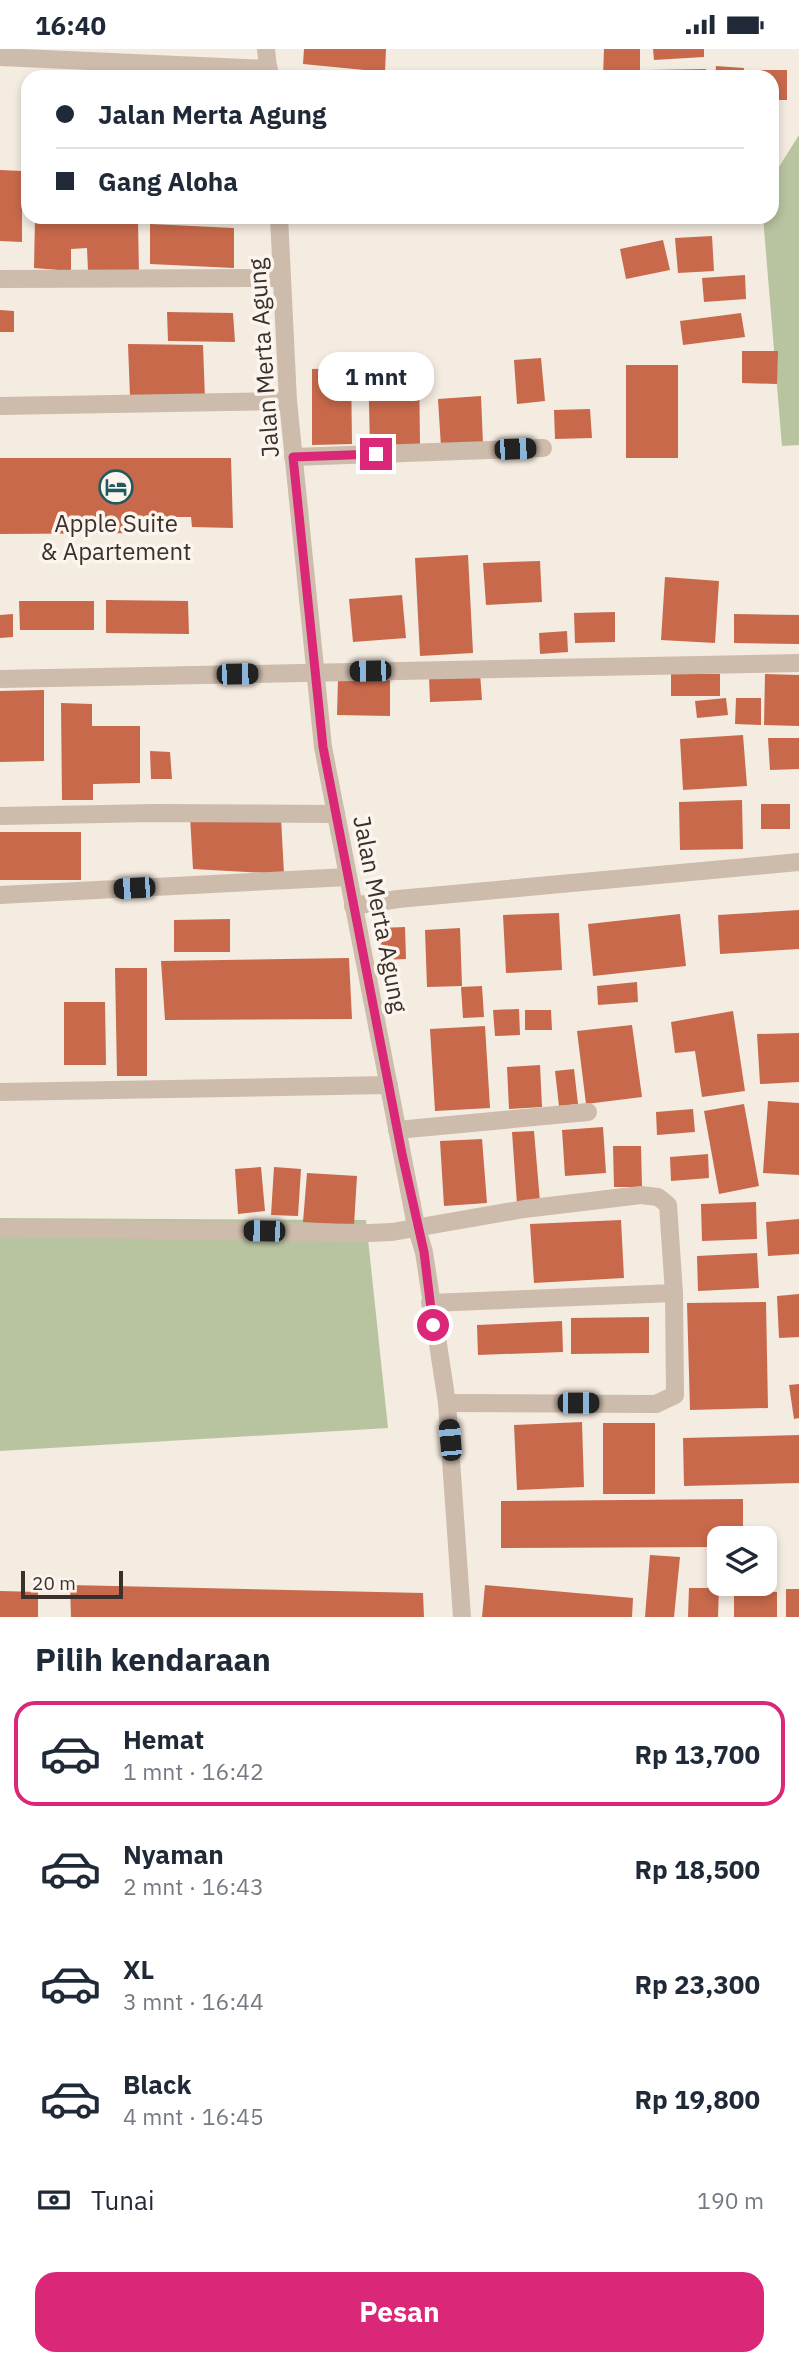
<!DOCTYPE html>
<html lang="id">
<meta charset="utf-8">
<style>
:root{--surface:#fff;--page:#f6f6f7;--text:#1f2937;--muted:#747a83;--line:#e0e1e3;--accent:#db2777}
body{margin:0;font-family:"IBM Plex Sans",sans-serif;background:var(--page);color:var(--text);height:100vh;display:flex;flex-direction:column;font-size:26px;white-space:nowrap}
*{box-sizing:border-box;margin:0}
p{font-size:23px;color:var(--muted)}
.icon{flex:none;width:38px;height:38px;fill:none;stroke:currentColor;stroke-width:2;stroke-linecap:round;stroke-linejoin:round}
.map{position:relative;height:1568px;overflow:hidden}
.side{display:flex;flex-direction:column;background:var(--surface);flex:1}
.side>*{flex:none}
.top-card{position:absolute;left:21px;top:21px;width:758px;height:154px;border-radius:21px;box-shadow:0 4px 10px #0003;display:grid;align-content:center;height:154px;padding:0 35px;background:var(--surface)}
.fabs{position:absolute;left:707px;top:1477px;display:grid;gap:14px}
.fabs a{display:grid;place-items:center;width:70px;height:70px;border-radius:14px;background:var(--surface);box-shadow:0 4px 10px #0003;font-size:35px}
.scale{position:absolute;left:21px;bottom:18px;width:102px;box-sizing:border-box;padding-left:7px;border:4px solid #3b302b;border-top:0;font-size:19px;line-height:24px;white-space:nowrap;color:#3b302b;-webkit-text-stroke:5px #fbf5ee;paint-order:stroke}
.end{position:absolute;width:32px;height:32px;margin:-16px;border:9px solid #db2777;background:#fff;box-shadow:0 0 0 4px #fff}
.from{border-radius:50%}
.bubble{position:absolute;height:49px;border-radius:21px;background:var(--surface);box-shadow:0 4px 10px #0003;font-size:23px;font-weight:700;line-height:49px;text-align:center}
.car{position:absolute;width:21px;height:42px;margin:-21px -10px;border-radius:9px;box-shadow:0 0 5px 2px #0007;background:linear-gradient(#222 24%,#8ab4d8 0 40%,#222 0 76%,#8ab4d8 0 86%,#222 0)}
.top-card b{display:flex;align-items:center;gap:24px;height:66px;font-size:26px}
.top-card b+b{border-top:2px solid var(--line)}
.top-card i{width:18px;height:18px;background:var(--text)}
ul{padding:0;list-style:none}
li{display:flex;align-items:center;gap:21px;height:105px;margin:0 14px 10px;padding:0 21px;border:4px solid transparent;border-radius:21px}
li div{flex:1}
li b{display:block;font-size:26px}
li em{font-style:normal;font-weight:700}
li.current{border-color:var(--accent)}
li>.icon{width:63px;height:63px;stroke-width:1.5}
h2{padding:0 35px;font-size:32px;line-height:84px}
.pay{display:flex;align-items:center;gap:18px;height:77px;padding:0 35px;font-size:26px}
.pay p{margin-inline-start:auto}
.cta{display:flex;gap:14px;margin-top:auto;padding:14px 35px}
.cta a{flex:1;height:80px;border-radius:21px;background:var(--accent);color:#fff;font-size:28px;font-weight:700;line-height:80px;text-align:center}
.status{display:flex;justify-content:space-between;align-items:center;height:49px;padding:0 35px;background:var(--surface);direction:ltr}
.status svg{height:19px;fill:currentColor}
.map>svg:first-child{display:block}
</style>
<div class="status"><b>16:40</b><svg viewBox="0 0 49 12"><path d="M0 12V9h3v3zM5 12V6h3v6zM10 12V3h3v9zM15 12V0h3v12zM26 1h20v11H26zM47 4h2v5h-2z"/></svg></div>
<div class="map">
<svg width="799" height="1568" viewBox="0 0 799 1568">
<rect width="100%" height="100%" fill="#f4ebe1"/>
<path fill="#b8c4a0" d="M799,86v310l-17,1 -19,-229h9v-39z
M0,1169l366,2 22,208 -388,23z"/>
<path fill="#c8694b" d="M304,0h82l-1,23 -82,-8z
M604,0h36v28h-37z
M653,0h51v8l-50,3z
M716,17l28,2 -1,9h-28z
M706,20v8h-59v-7z
M757,21h30v30h-15v-23h-15z
M0,121l22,1v71l-22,-1z
M35,168h81v2l22,2 1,53 -51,-3 -1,-23 -16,1v22l-37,-3z
M150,175l84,4v40l-84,-4z
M712,187l2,35 -36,2 -3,-35z
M663,191l7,30 -44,9 -6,-30z
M745,226l1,24 -42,3 -2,-24z
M0,261l14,1v21h-14z
M167,263l66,1 2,29 -67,-1z
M741,264l4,24 -62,8 -3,-24z
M128,295l75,1 2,54 -75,-2z
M742,302h36l-1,33 -35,-1z
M541,309l4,43 -28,3 -3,-44z
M368,315h51l1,81 -50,1z
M626,316h52v93h-52z
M351,319l1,76 -40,1v-76z
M481,347l2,48 -42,3 -3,-48z
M590,360l2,29 -37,1 -1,-29z
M0,409h231l2,70 -41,-1 -1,-10h-38v16l-153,1z
M468,506l5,98 -53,3 -5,-98z
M540,512l2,41 -56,3 -3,-42z
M665,528l54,4 -4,62 -54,-3z
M402,546l4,43 -53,4 -4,-43z
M106,551l82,1 1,33 -83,-1z
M19,552h75v29h-74z
M615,563v30l-40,1 -1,-30z
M13,565v23l-13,1v-23z
M734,565l65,1v29l-65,-1z
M567,582l1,21 -28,2 -1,-21z
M480,624l2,27 -52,2 -1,-26z
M671,625h49v22h-49z
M765,625l34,1v51l-35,-1z
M338,630h52v37l-53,-1z
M44,641v71l-44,1v-71z
M726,649l2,17 -31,3 -2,-17z
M736,649h25v27l-26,-1z
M61,654l31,1v22h48v57l-47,1v16h-31z
M743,686l4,51 -64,4 -3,-51z
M768,689h31v31l-29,1z
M150,702l20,1 2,27h-21z
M742,751l1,49 -63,1 -1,-48z
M761,755h29v25h-29z
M190,767l91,2 3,56 -91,-5z
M0,783h81v48h-81z
M799,861v39l-79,5 -2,-39z
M559,864l3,57 -56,3 -3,-58z
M680,865l6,52 -93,10 -5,-52z
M230,870v33h-56v-32z
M405,878l1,32 -25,1 -1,-32z
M460,879l2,58 -35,1 -2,-57z
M349,909l3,61 -187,1 -4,-59z
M115,919h32v108h-30z
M637,933l1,20 -40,3 -1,-19z
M482,937l2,31 -21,1 -2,-31z
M64,953h41l1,63h-42z
M519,960l1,26 -25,1 -2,-26z
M525,961h26l1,20h-27z
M733,962l12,80 -43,6 -7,-46 -20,2 -4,-31z
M632,976l10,72 -56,7 -9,-73z
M485,977l5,82 -55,3 -5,-82z
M799,984v49l-39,2 -3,-50z
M540,1016l2,42 -33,2 -2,-42z
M574,1020l4,35 -19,2 -4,-35z
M768,1052l31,2v72l-36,-2z
M744,1055l15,82 -40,8 -15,-83z
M693,1060l2,23 -38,3 -1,-23z
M603,1078l3,46 -41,3 -3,-46z
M534,1082l6,71 -23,2 -5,-72z
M482,1090l5,64 -43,3 -4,-65z
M613,1097h28l1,41h-28z
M708,1105l1,24 -38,3 -1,-24z
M261,1118l4,44 -27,3 -3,-45z
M274,1118l27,2 -3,47 -27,-1z
M307,1124l50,3 -3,49 -51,-3z
M756,1153l1,37 -55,2 -1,-37z
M799,1170v35l-31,2 -2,-34z
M621,1171l3,58 -90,5 -4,-59z
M757,1204l2,35 -61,3 -1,-35z
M799,1245v43l-20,1 -2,-42z
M766,1253l2,106 -78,2 -3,-107z
M649,1268v36l-78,1v-36z
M562,1272l1,31 -85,3 -1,-30z
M799,1335v34l-5,1 -5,-34z
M582,1373l2,65 -67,3 -3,-65z
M603,1374h52v71h-52z
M799,1386v48l-115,3 -1,-48z
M743,1450v39h-24v9l-218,1v-47z
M650,1506l30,2 -6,60h-29z
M70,1536l353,8 1,24h-353z
M485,1536l148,13 -1,19h-150z
M689,1539h30l-1,29h-30z
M786,1540h13v28h-13z
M734,1541l43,2v25h-43z
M0,1542l38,1v25h-38z"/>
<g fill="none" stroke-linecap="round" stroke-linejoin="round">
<path stroke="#cdbbac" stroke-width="18" d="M0,8l269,12
M0,230l281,-1
M0,357l288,-5
M293,408l250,-9
M0,630l799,-16
M0,767l154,-3 182,1
M0,846l348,-18
M353,857l45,-7 401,-37
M0,1043l389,-7
M397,1081l191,-18
M0,1179l369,5 23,-1 132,-23 117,-14 17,2 10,8 6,88 1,102 -19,9 -209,-1
M430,1254l244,-10"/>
<path stroke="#cdbbac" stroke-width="18" d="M266,0l3,28
M279,168l9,184 35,346 93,479 8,26 23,151 15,214"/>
</g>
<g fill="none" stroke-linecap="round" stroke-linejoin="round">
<path stroke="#db2777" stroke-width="9" d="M376,405l-83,3 30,290 79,407 22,98 9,73"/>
</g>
<defs>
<symbol id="hotel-ring" viewBox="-11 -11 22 22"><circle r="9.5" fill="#fbf5ee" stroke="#1f5a5e" stroke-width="1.5"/><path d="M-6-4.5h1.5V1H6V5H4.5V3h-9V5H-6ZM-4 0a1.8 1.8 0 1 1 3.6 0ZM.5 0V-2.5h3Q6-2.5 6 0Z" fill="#1f5a5e"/></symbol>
</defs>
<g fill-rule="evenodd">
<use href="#hotel-ring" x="97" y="419" width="38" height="38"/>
</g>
<g text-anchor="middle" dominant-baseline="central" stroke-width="7" stroke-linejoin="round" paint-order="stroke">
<g font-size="24" fill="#3b302b" stroke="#fbf5ee">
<text transform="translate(263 309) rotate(-94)">Jalan Merta Agung</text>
<text transform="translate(381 865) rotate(79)">Jalan Merta Agung</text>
</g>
<g font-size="24" fill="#3b302b" stroke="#fbf5ee">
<text x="116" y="474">Apple Suite<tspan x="116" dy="28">&amp; Apartement</tspan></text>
</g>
</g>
</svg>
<div class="fabs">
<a><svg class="icon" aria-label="layers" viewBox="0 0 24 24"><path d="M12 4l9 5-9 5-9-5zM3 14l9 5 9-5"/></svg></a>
</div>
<div class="scale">20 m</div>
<i class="end from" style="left:433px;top:1276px"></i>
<i class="end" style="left:376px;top:405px"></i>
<div class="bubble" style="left:318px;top:303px;width:116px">1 mnt</div>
<i class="car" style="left:515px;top:400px;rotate:88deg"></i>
<i class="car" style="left:370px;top:622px;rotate:269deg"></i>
<i class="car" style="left:237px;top:625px;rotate:89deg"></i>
<i class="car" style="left:134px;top:839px;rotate:267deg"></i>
<i class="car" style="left:264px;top:1182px;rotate:271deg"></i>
<i class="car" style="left:578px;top:1354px;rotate:90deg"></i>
<i class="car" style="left:450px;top:1391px;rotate:355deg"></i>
<div class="top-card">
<b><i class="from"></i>Jalan Merta Agung</b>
<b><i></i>Gang Aloha</b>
</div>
</div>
<section class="side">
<h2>Pilih kendaraan</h2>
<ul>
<li class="current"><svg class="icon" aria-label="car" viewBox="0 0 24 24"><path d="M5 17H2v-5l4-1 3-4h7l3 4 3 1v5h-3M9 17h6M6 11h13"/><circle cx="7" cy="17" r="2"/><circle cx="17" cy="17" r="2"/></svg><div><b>Hemat</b><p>1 mnt · 16:42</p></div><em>Rp 13,700</em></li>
<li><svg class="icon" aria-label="car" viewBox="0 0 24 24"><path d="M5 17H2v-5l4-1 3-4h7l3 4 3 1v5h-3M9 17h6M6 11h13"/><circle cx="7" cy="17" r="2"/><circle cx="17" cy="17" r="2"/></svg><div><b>Nyaman</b><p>2 mnt · 16:43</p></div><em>Rp 18,500</em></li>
<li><svg class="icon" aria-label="car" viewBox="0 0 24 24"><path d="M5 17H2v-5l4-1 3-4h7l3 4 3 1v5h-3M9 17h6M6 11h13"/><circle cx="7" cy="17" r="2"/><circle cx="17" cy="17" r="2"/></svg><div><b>XL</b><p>3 mnt · 16:44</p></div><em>Rp 23,300</em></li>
<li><svg class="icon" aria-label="car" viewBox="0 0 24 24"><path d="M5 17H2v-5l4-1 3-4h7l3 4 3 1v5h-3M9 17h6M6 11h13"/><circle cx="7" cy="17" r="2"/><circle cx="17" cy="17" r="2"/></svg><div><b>Black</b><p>4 mnt · 16:45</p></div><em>Rp 19,800</em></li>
</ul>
<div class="pay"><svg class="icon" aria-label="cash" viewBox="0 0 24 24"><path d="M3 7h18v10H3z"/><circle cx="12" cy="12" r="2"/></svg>Tunai<p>190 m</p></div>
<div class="cta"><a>Pesan</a></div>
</section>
